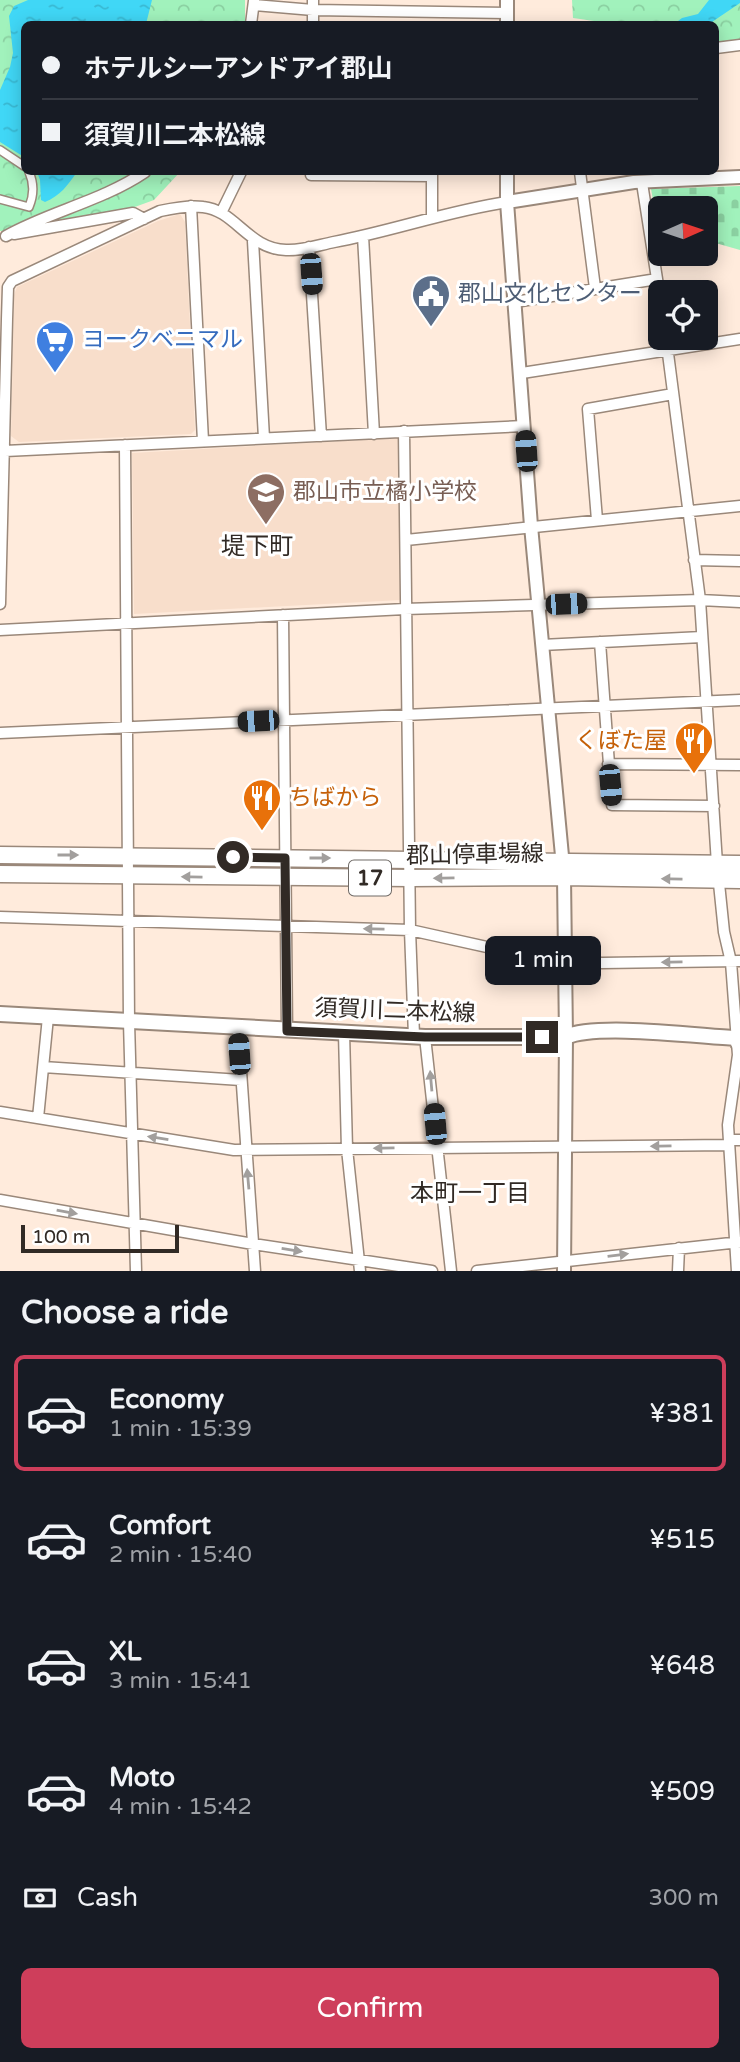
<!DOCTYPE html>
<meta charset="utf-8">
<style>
:root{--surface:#171b24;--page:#20242c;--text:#f1f3f6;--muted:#9ea1a6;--line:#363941;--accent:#ce3e5b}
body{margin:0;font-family:"Varela Round","Noto Sans JP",sans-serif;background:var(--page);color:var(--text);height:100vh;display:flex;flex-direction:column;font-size:26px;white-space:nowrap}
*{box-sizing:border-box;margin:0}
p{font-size:23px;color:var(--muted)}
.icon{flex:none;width:38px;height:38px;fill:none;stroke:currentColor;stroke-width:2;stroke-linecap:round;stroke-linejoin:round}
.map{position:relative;height:1271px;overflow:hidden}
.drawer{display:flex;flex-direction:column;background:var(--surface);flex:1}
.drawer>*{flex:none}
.top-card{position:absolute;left:21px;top:21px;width:698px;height:154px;border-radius:10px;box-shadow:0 4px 18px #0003;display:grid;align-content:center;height:154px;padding:0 21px;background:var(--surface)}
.needle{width:46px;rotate:87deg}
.controls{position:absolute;left:648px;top:196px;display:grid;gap:14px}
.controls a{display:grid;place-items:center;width:70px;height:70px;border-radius:10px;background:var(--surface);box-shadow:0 4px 18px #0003;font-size:35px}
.scale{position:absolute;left:21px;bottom:18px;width:158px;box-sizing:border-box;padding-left:7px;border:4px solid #312a25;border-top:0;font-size:19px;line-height:24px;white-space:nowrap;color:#312a25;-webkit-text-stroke:5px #fff;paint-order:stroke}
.end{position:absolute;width:32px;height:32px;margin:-16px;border:9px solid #312a25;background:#fff;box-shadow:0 0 0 4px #fff}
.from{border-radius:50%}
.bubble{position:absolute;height:49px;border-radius:10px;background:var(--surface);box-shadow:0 4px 18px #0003;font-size:23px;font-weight:600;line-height:49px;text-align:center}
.car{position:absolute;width:21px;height:42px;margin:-21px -10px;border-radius:9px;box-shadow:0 0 5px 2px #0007;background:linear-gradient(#222 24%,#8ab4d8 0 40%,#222 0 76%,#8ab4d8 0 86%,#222 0)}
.top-card b{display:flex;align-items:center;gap:24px;height:66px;font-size:26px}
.top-card b+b{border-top:2px solid var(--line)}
.top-card i{width:18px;height:18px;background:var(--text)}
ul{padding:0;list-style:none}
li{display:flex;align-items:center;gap:21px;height:116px;margin:0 14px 10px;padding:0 7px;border:4px solid transparent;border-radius:10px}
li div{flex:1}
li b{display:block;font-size:26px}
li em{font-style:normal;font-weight:600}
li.on{border-color:var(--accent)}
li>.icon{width:63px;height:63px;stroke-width:1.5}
h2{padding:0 21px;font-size:32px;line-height:84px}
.pay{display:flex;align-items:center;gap:18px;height:77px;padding:0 21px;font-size:26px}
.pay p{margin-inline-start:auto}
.button{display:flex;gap:14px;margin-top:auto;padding:14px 21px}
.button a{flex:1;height:80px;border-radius:10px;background:var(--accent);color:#fff;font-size:28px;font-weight:600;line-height:80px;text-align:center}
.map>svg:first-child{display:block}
</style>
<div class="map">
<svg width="740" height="1271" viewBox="0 0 740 1271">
<defs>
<pattern id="cemetery-stones" width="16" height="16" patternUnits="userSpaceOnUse" patternTransform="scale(1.75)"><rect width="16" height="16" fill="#a1f2bc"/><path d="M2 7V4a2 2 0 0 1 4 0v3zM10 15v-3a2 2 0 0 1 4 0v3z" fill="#8bd0a1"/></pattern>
<pattern id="park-crowns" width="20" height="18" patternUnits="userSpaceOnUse" patternTransform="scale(1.75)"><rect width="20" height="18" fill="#a1f2bc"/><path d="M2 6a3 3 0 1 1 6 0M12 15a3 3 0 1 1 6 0" fill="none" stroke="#8bd0a1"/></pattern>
<pattern id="water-ripples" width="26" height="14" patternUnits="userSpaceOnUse" patternTransform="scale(1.75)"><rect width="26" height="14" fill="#40d7f6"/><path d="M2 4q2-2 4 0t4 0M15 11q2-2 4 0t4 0" fill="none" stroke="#39b9d3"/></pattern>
</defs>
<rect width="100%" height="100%" fill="#ffebdc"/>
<path fill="#f8decb" d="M180,214l5,8 10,208 -4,4 -172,8 -8,-6 3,-141 3,-8 141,-66z
M398,438l3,162 -267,14 -2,-161z"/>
<path fill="url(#cemetery-stones)" d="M740,186v64l-35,-10v-32h-45v18h-2l-7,-37z"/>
<path fill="url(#park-crowns)" d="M0,0h245v24h-221v148h156l-26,28 -22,8 -106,24 -26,-1z
M572,0h168v39l-24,3v-18h-115v-2l-28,-4z"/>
<path fill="url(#water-ripples)" d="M28,0h124l-6,24h-122v133l-24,-15v-52l10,-23 3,-14 -4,-37 5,-10z
M709,0h31v3l-31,21h-35l8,-6 16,-4z
M37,172h40c-9,13 -17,24 -32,30l-4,-2 -1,-20z"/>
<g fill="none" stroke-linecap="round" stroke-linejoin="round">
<defs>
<path id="pedestrian" d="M0,150l24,16
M0,199l29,8c5,-12 5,-24 0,-35"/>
<path id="minor" d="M254,5l59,5 194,3
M251,24l3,-23
M313,24v-24
M716,48l24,-3
M311,172v3l121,1
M432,172v46
M580,172l15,116
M642,183l18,115
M191,206l12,235
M221,213l20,-41
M14,234l119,-21 11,6
M6,236c45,-25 96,-35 139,-64
M363,236l11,198
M253,241l11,197
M309,247l12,189
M515,302l142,-23
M666,338l34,262 17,264 7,68 7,30 7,93 -10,70 9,146
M522,373l218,-34
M404,431l6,499 4,106
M125,445l4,577 7,249
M5,451l519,-25
M597,520l-9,-111 85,-15
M406,540l334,-34
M694,560l46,1
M0,604l7,-285 1,-32 4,-6 148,-70c14,-3 29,-6 43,-4 32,3 45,42 83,43 16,1 33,-5 48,-8 58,-11 114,-31 173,-40
M283,615l4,416
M0,630l405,-21 295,-9 40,2
M600,642l12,163 102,1
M542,645l160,-8
M0,733l740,-33
M608,764l132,1
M0,917l410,13 136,30 56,3 138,-2
M238,1028l17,243
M344,1033l3,116 13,122
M425,1037l26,234
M43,1067l198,13
M0,1112l234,38 495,-5
M38,1118l10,-101
M729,1140h11
M0,1200l253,44 179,27
M477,1271l263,-29
M678,1271l1,-23"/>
<path id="tertiary" d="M507,24v-24
M507,172v30l24,324 33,351 2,160 -2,234
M507,202l127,-20 106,-5"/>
<path id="secondary" d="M0,1014l425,23h141c29,-14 131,-1 169,1l5,8"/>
<path id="primary" d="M0,855l740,9
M0,874l411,4 153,-1 176,3"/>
</defs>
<use href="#pedestrian" stroke="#9a887a" stroke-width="10"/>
<use href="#minor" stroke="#9a887a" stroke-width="13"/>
<use href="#tertiary" stroke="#9a887a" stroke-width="16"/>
<use href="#secondary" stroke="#9a887a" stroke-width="18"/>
<use href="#primary" stroke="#9a887a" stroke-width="19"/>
<use href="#pedestrian" stroke="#fff" stroke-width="7"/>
<use href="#minor" stroke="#fff" stroke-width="10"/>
<use href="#tertiary" stroke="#fff" stroke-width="12"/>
<use href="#secondary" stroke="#fff" stroke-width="14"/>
<use href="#primary" stroke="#fff" stroke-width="16"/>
</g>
<defs><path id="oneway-solid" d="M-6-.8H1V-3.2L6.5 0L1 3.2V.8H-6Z" transform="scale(1.75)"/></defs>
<g fill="#a29f9d">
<use href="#oneway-solid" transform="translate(68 855)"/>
<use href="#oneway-solid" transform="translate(320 858)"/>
<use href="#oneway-solid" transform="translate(192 877) rotate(-179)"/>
<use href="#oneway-solid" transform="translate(444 878) rotate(179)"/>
<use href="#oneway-solid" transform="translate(672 879) rotate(-179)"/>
<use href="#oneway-solid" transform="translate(374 929) rotate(-179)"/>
<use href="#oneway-solid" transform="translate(672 962) rotate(179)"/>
<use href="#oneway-solid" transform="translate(431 1081) rotate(-95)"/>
<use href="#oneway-solid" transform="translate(158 1138) rotate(-171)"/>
<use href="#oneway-solid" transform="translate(661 1146) rotate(179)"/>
<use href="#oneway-solid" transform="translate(384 1148) rotate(179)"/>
<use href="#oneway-solid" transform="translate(248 1179) rotate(-95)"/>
<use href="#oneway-solid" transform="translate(67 1212) rotate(10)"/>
<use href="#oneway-solid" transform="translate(292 1250) rotate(9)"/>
<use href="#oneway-solid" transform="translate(618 1255) rotate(-7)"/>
</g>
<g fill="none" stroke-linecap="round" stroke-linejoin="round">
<path stroke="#312a25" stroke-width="9" d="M233,857l52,1 2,173 138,6h117"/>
</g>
<defs>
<symbol id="civic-pin" viewBox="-11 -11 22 30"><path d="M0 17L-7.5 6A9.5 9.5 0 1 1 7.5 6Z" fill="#5c6f8a" stroke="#fff"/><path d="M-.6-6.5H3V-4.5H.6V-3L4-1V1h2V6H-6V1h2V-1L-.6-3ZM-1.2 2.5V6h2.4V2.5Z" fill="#fff"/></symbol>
<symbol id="supermarket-pin" viewBox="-11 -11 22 30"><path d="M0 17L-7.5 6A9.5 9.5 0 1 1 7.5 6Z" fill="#3f7fe0" stroke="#fff"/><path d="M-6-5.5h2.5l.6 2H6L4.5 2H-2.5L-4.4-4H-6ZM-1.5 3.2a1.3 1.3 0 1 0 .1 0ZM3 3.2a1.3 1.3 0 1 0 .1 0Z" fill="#fff"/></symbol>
<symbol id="school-pin" viewBox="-11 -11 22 30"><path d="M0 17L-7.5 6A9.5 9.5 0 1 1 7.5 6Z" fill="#8d6e63" stroke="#fff"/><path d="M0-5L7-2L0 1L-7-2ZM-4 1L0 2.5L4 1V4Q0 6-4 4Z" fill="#fff"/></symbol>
<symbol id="restaurant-pin" viewBox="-11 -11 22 30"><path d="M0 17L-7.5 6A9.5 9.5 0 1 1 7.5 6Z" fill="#e8710a" stroke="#fff"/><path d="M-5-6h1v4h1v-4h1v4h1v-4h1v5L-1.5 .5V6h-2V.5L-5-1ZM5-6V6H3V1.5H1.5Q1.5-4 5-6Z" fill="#fff"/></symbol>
</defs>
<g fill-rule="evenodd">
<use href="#civic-pin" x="409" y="272" width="44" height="60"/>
<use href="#supermarket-pin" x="33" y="318" width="44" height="60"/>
<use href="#school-pin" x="244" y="470" width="44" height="60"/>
<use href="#restaurant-pin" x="672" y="719" width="44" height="60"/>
<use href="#restaurant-pin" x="240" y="776" width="44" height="60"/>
</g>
<g text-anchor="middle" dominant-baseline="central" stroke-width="6" stroke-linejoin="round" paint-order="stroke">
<rect fill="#fff" stroke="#6f6a66" stroke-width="2" x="349" y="860.5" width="42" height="35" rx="5"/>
<g font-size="21" font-weight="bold" fill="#312a25">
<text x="370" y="878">17</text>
</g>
<g font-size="23" fill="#4e5e75" stroke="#fff" text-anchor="start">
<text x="458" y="294">郡山文化センター</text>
</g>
<g font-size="23" fill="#366cbe" stroke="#fff" text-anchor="start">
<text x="82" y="340">ヨークベニマル</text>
</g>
<g font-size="23" fill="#785e54" stroke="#fff" text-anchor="start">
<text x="293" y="492">郡山市立橘小学校</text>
</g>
<g font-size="23" fill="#c56008" stroke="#fff" text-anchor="end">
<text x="667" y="741">くぼた屋</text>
<text x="289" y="798" text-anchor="start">ちばから</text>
</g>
<g font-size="23" fill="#312a25" stroke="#fff">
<text transform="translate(475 855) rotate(-1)">郡山停車場線</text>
<text transform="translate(395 1011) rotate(2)">須賀川二本松線</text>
</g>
<g font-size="24" fill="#312a25" stroke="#fff">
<text x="257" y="546">堤下町</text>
<text x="470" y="1193">本町一丁目</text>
</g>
</g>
</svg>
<div class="controls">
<a><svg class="needle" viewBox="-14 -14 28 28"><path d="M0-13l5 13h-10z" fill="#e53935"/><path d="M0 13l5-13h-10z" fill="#9ea1a6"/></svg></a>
<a><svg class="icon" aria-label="locate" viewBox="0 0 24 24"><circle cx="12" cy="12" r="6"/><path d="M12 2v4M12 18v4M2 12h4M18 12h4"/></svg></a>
</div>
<div class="scale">100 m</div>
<i class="end from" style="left:233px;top:857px"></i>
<i class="end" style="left:542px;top:1037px"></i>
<div class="bubble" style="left:485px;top:936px;width:116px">1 min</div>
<i class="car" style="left:311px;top:274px;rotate:176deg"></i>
<i class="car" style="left:526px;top:451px;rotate:356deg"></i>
<i class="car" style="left:566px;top:604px;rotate:88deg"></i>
<i class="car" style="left:258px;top:721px;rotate:267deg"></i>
<i class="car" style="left:610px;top:785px;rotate:175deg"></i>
<i class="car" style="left:239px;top:1054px;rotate:356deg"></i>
<i class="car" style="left:435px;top:1124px;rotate:355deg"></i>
<div class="top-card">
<b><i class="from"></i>ホテルシーアンドアイ郡山</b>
<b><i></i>須賀川二本松線</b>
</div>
</div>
<section class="drawer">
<h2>Choose a ride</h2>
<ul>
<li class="on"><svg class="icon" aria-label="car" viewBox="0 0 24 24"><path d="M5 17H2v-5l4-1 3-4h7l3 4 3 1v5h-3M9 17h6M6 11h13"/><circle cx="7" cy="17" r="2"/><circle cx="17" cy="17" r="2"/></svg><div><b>Economy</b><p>1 min · 15:39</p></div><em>¥381</em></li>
<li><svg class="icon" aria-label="car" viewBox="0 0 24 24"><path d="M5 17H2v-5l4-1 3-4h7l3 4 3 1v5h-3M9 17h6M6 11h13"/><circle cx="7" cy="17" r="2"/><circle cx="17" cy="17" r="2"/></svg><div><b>Comfort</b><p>2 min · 15:40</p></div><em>¥515</em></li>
<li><svg class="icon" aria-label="car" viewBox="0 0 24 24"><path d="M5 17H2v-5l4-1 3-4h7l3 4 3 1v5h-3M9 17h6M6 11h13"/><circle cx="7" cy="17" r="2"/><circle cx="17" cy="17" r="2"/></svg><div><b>XL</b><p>3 min · 15:41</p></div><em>¥648</em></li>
<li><svg class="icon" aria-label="car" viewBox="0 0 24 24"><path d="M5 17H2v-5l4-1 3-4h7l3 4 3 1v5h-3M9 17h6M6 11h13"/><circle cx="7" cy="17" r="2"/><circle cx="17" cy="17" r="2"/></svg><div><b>Moto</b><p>4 min · 15:42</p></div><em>¥509</em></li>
</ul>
<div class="pay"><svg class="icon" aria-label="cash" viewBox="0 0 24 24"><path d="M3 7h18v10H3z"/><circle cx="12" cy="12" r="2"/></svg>Cash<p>300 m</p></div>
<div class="button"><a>Confirm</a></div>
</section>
